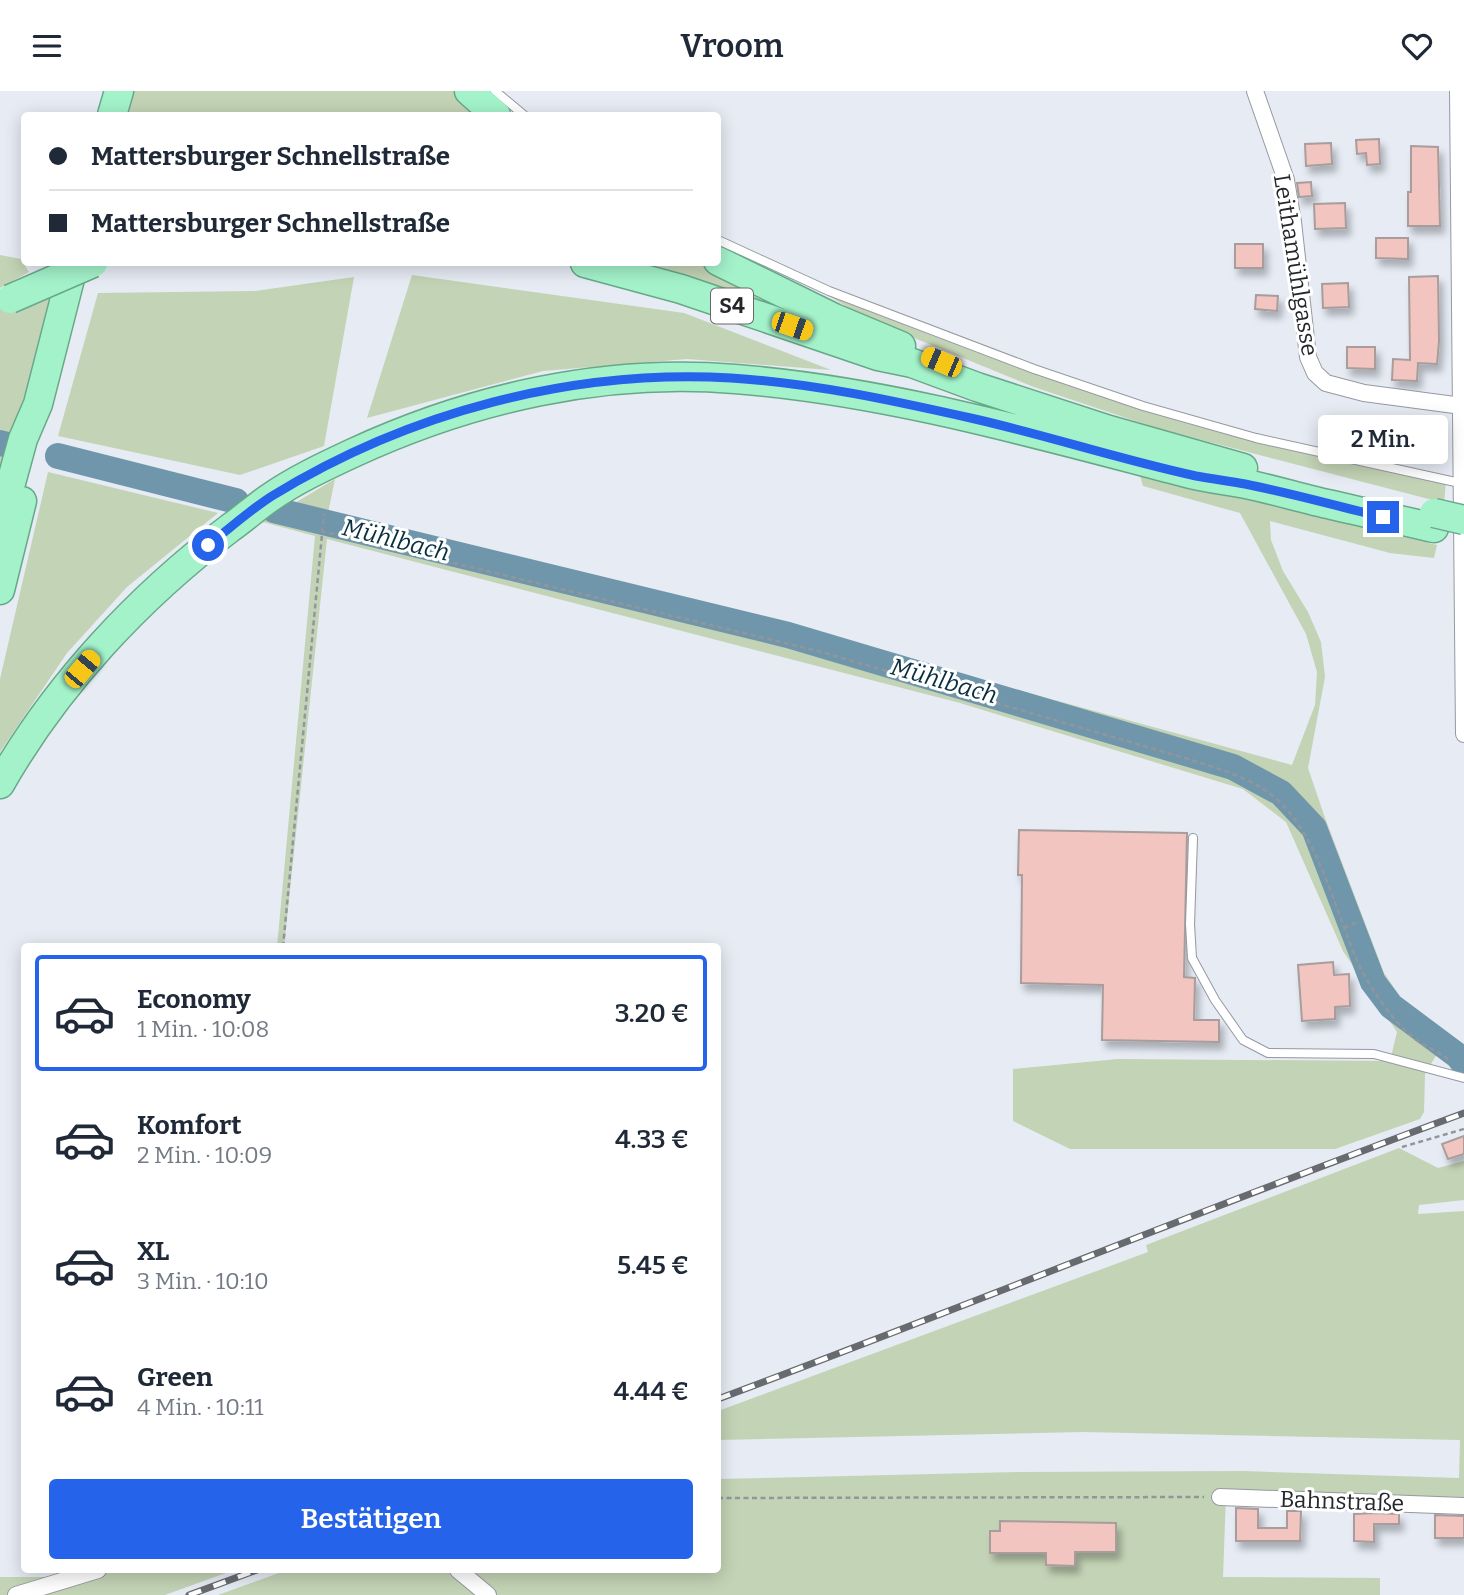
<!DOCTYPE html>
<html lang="de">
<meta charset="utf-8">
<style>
:root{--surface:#fff;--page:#f6f6f7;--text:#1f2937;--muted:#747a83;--line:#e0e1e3;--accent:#2563eb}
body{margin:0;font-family:Bitter,serif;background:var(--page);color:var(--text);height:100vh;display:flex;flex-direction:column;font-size:26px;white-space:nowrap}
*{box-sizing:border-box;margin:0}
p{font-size:23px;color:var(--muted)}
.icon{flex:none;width:38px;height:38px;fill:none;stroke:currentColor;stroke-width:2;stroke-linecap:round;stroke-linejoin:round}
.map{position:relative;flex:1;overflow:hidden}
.sheet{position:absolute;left:21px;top:852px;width:700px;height:630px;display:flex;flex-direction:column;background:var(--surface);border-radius:7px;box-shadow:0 4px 18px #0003}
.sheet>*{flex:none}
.guide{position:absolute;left:21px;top:21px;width:700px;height:154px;border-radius:7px;box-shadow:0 4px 18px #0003;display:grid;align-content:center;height:154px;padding:0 28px;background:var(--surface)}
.end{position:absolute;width:32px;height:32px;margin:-16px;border:9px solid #2563eb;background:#fff;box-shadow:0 0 0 4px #fff}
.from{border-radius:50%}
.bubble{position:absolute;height:49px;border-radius:7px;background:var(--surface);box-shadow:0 4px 18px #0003;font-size:23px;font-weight:600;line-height:49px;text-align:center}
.car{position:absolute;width:21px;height:42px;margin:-21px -10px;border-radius:9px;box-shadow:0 0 5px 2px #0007;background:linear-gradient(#f5c518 24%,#345 0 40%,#f5c518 0 76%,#345 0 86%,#f5c518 0)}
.guide b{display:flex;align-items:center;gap:24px;height:66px;font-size:26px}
.guide b+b{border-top:2px solid var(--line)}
.guide i{width:18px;height:18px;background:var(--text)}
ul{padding:12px 0 0;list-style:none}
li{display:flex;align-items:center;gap:21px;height:116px;margin:0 14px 10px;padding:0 14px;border:4px solid transparent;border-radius:7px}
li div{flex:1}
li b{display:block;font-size:26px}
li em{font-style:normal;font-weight:600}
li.selected{border-color:var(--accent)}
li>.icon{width:63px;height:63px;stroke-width:1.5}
.cta{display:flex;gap:14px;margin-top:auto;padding:14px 28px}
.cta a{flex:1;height:80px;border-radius:7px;background:var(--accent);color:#fff;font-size:28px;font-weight:600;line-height:80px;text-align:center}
header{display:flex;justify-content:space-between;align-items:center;height:91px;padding:0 28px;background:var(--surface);font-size:32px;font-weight:600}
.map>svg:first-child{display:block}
</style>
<header><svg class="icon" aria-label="menu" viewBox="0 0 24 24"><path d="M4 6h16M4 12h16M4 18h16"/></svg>Vroom<svg class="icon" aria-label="heart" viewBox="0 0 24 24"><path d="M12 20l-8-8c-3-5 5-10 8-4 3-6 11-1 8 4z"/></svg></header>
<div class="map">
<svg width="1464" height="1504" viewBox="0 0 1464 1504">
<defs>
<filter id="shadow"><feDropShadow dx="4" dy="7" stdDeviation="3.5" flood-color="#0004"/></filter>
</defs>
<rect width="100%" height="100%" fill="#e6ebf4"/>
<path fill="#c3d3b5" d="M119,0h350l27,24h-384z
M0,164l21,4 8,13 -29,16z
M585,172h133l65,30 -13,25z
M412,184l272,38 147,57 -144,-11 -144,12 -176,47z
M354,186l-30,169 -84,29 -182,-39 40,-143 157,-2z
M68,196l-68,238v-220z
M827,204c102,39 204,80 309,113 101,33 206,52 310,74l-2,21 -288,-75 -122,-41 -166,-68z
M48,381l170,41 -91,74 -60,66 -67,99v-73z
M1139,381l298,73 -3,13 -44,-5 -120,-32 1,19 12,31 25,41 13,30 4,35 -17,91 16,47 60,158 17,25 48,36 -24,40 -1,38 -4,7 -85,30h-265l-57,-28v-52l105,-10 272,2 7,-29 -54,-81 -57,-129 -43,-33 -283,-86 -633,-164 -43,408h-7l38,-411 -52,-14 72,-43 -7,34 554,140 410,112 23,-60 2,-33 -11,-38 -66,-121 -97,-27z
M1399,1057l39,20 26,-7v39l-45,5 -1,9 46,-3v286l-238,-3 -3,83 157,1v17h-1162l69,-25h431v-91l303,-7 222,-1 216,7 1,-38 -377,-8 -365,8v-29l430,-159 -2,-7z
M73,1479h161l-69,25h-165v-18h48z"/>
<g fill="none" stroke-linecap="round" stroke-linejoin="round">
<path stroke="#6f96aa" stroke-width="26" d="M0,352l4,1
M58,365l178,45
M274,419l514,125 445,132 48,26 33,35 59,154 18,24 67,50 6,8"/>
</g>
<path fill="#f3c5c0" stroke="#a89d9c" stroke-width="2" filter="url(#shadow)" d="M1379,48l1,25 -13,1 -1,-12 -9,1 -1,-14z
M1331,52l1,21 -26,2 -1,-22z
M1411,55l27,1 2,79h-32v-34h3z
M1311,91l1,14 -13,1 -2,-14z
M1345,112l1,25 -31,1 -1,-25z
M1376,147h32v21l-32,-1z
M1235,153h28v24h-28z
M1438,185l1,65 -2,23 -19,-1 -1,18 -25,-1 1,-21 17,1 -1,-83z
M1348,192l1,24 -26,1 -1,-24z
M1256,204l22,1 -1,15 -22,-2z
M1347,256h28v22l-28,-1z
M1019,739l168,3 -3,144 11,1 -1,42h25v22l-117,-2 1,-55 -82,-2 1,-108h-4z
M1333,871l1,13 15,-1 1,32 -15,1v12l-33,2 -4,-56z
M1464,1045v18l-16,5 -6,-15z
M1236,1417l22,1v19h29v-17h14l-1,30h-64z
M1375,1422l24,1v10h-25v18l-20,-1v-27z
M1435,1424l29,1v22h-29z
M1000,1430l116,2v29h-41v14l-29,-1v-12h-56v-22h10z"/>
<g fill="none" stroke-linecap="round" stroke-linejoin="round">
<defs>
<path id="service" d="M495,0l29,24
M718,149l111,51 205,78 109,37 113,32 204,45
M1193,747l-3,86 2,34 23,42 28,40 25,13 106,1 90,24"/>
<path id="minor" d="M1255,0l31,89 7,42 15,135 7,16 11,10 38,10 98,13
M1458,0l6,643
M1220,1406l244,9
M458,1479l30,25
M16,1504l82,-25"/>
<path id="trunk" d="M469,0l27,24
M112,24l7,-24
M718,170l116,57 67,28
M585,172l96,26 197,67 34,7 65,24 132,43 134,38
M0,432l23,-84 15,-35 36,-141
M0,499l22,-89
M0,693c57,-100 139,-187 230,-256 13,-9 25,-20 38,-29 25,-18 57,-33 85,-46 119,-55 251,-85 382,-74 153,12 301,55 448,93 21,6 42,8 63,12 29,6 58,15 86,21 34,8 68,15 102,23"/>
</defs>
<use href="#service" stroke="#9599a1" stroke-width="10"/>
<use href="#minor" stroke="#9599a1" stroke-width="18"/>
<use href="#trunk" stroke="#68a889" stroke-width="31"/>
<path stroke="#92969c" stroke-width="2.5" stroke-dasharray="5 3.5" stroke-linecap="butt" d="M321,440l497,120 367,107c30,10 63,18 88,38 33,27 51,76 65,115 9,24 16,47 29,69 13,21 27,42 47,58 11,9 25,13 36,23
M1344,837l13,-6
M283,856l41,-434
M1402,1056l62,-18
M718,1407l486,-1"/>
<use href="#service" stroke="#fff" stroke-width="8"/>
<use href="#minor" stroke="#fff" stroke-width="16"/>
<use href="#trunk" stroke="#a3f2ca" stroke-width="28"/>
<defs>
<path id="rail" d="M718,1308c249,-93 496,-194 746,-286
M189,1504l68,-25"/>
</defs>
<use href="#rail" stroke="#676a6f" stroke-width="7"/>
<use href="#rail" stroke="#fff" stroke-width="4.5" stroke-dasharray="13" stroke-linecap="butt"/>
<defs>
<path id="trunk-bridge" d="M10,208l83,-36
M1434,422l30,7"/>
</defs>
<use href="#trunk-bridge" stroke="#68a889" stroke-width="31" stroke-linecap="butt"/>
<use href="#trunk-bridge" stroke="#a3f2ca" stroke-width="28"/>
</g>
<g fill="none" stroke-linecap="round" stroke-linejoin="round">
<path stroke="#2563eb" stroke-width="9" d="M208,454c21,-16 42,-35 64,-49 137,-84 299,-127 459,-118 83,5 164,23 244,41 74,17 147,41 221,57 16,3 33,5 49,8 46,9 92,22 138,33"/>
</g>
<g text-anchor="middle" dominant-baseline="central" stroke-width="6" stroke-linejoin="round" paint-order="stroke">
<rect fill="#fff" stroke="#666769" stroke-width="2" x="711" y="197.5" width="42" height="35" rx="5"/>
<g font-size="21" font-weight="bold" fill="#242629">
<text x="732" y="215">S4</text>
</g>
<g font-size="23" fill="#242629" stroke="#fff">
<text transform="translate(1296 174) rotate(81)">Leithamühlgasse</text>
<text transform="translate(1342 1410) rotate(2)">Bahnstraße</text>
</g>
<g font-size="24" font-style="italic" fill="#092e3e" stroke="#fff">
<text transform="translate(396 449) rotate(14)">Mühlbach</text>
<text transform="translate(944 590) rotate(16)">Mühlbach</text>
</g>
</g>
</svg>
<i class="end from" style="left:208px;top:454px"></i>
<i class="end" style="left:1383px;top:426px"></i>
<div class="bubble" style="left:1318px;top:324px;width:130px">2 Min.</div>
<i class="car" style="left:792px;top:235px;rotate:109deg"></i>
<i class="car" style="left:941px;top:271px;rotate:293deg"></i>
<i class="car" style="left:82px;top:578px;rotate:40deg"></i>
<div class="guide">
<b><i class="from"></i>Mattersburger Schnellstraße</b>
<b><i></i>Mattersburger Schnellstraße</b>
</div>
<section class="sheet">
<ul>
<li class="selected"><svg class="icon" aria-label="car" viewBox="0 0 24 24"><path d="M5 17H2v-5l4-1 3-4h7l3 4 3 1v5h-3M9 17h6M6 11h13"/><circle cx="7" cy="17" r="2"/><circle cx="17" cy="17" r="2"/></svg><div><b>Economy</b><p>1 Min. · 10:08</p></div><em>3.20 €</em></li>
<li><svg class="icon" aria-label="car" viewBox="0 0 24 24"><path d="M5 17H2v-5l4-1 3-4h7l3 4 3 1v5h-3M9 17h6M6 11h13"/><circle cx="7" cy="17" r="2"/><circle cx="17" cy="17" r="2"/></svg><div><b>Komfort</b><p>2 Min. · 10:09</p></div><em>4.33 €</em></li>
<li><svg class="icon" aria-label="car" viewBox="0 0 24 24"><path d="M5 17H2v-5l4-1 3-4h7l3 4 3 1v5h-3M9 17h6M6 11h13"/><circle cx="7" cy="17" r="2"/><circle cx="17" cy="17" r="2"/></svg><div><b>XL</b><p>3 Min. · 10:10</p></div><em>5.45 €</em></li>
<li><svg class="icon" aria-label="car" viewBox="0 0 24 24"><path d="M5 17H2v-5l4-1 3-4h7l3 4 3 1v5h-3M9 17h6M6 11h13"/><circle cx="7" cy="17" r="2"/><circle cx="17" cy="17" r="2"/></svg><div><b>Green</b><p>4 Min. · 10:11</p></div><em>4.44 €</em></li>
</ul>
<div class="cta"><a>Bestätigen</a></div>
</section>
</div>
